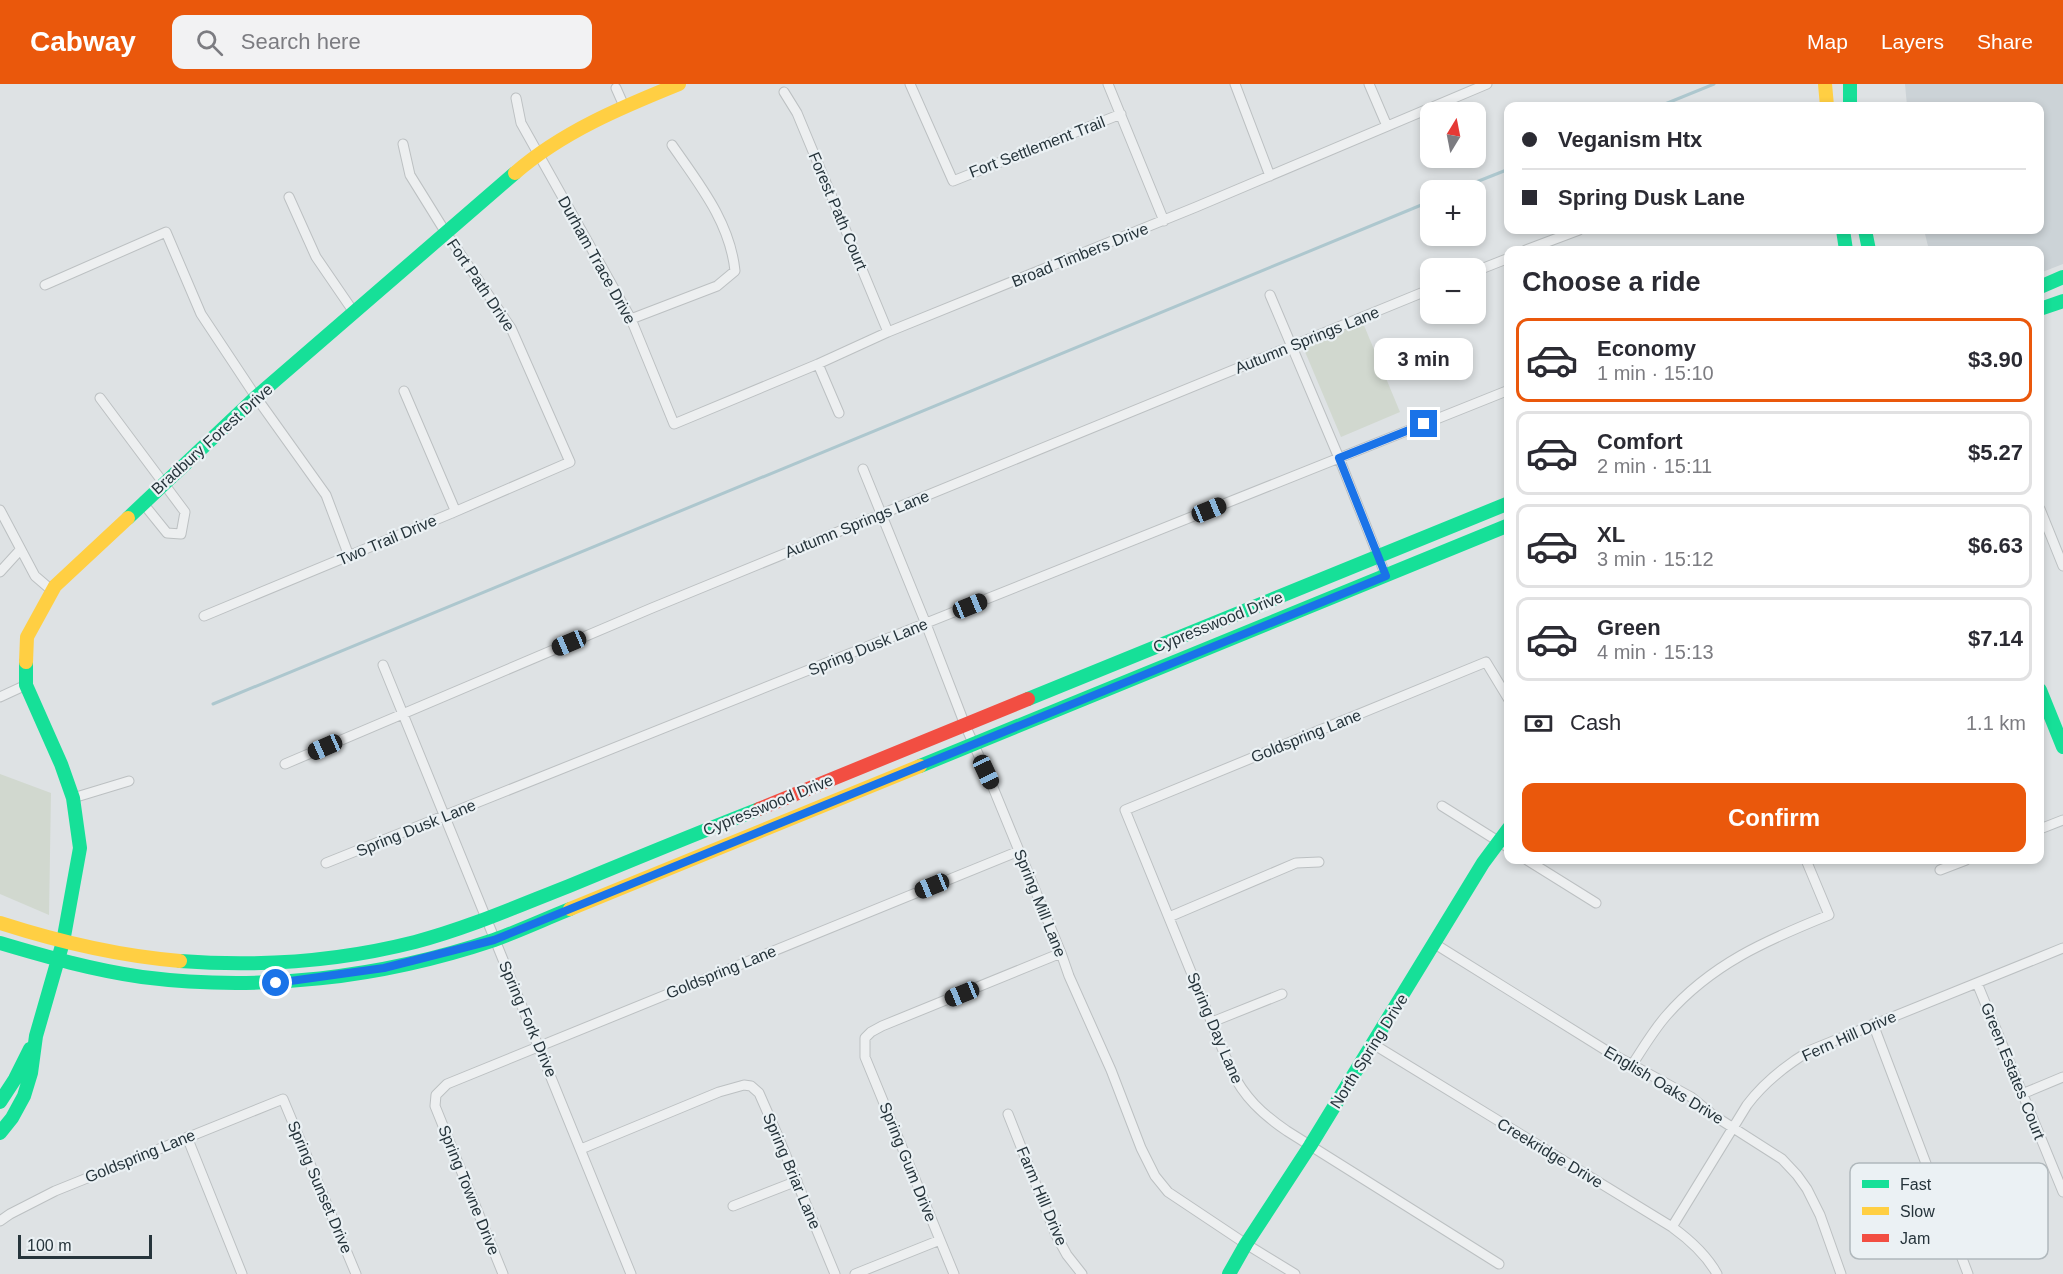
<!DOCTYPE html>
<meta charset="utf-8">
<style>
:root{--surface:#fff;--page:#f2f2f3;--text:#2b2b33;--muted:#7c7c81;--line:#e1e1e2;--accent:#ea580c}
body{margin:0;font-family:Helvetica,sans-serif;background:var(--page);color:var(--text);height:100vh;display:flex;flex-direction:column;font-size:22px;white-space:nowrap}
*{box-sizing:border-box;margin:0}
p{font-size:20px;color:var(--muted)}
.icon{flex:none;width:33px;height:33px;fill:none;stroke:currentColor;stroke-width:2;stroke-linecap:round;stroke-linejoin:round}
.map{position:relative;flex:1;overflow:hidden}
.details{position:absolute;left:1504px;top:162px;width:540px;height:618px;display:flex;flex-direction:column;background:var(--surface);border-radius:12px;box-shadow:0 3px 9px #0003}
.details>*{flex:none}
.hud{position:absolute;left:1504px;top:18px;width:540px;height:132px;border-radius:12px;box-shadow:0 3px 9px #0003;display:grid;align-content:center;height:132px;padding:0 18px;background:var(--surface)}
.needle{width:39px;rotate:10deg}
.fabs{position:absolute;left:1420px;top:18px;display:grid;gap:12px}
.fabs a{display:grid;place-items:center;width:66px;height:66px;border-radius:12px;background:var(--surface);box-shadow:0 3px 9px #0003;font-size:30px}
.scale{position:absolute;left:18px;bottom:15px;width:134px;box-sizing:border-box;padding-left:6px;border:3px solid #26343b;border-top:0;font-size:16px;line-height:21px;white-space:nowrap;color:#26343b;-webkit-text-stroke:4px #ebf1f4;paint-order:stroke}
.end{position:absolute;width:27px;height:27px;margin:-14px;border:8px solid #1a73e8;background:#fff;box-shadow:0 0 0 3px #fff}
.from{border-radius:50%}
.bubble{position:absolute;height:42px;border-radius:12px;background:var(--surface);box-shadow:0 3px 9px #0003;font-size:20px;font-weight:700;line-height:42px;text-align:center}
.car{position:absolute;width:18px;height:36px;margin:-18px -9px;border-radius:8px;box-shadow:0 0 4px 2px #0007;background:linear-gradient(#222 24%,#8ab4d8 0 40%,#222 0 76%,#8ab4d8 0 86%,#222 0)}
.hud b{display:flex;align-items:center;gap:21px;height:57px;font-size:22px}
.hud b+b{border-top:2px solid var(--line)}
.hud i{width:15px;height:15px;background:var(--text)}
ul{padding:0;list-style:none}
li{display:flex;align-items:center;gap:18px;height:84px;margin:0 12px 9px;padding:0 6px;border:3px solid var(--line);border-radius:12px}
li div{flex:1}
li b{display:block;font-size:22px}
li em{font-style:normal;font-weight:700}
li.active{border-color:var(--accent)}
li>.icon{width:54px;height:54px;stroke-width:1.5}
h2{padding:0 18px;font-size:27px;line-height:72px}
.pay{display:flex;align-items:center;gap:15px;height:66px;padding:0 18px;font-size:22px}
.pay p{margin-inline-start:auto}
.primary-button{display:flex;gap:12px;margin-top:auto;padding:12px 18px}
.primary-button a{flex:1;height:69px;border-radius:12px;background:var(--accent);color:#fff;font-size:24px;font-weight:700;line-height:69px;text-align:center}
header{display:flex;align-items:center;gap:36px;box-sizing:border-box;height:84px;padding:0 30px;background:var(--accent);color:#fff}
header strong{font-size:28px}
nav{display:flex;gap:33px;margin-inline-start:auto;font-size:21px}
.search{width:420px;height:54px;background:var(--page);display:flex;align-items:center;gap:15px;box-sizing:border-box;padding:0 21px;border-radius:12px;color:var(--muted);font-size:22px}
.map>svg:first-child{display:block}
</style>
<header>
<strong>Cabway</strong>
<div class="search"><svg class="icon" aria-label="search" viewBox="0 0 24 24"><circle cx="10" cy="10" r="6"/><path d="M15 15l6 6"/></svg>Search here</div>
<nav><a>Map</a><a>Layers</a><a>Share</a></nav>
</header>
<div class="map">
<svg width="2063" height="1190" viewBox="0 0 2063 1190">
<rect width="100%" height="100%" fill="#dee2e4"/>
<path fill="#ccd3d7" d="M1905,0h158v180l-23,9v-23h-111l-5,-20h116v-124h-133z"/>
<path fill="#d1d8cf" d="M1363,239l37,89 -59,25 -38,-90z
M0,690l51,19 -2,122 -49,-21z"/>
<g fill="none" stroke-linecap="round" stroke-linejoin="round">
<path stroke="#adc7ce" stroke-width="3" d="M1660,22l54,-22
M1456,106l53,-21
M213,620l1218,-503"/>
<defs>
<path id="street" d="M910,0l43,97 168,-67
M1108,0l56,137
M1235,0l35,92
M1369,0l18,42
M616,4l8,18
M784,8l13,21 91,219
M516,14l5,25 110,196 43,105 144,-60 70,-32 308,-125 291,-123
M289,113l27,60 37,54 5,-1
M1526,166l53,-20
M1476,187l33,-13
M45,201l121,-53 35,82 55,83 70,98 23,61
M1270,211l69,163 47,118
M631,235l86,-33 18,-15c-5,-49 -36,-87 -63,-126
M818,280l21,49
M404,307l51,119 -3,3
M100,314l85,114 -4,22 -14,-1 -21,-26 -2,-6
M863,385l63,155 39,101 27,60 69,168 8,23 42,94 30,78 14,28 13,16 78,52 49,30
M2040,425l23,57
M0,426l35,66 14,12 6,-2
M0,488l20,-22
M204,532l248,-103 118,-51 -59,-134 -65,-95 -36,-58 -7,-31
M383,581l248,609
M0,613l26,-12
M285,680l367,-156 779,-319
M73,714l56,-17
M1442,722l67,42
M2040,745l23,-9
M1527,776l69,43
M326,779l1183,-473
M1940,786l26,-10
M1169,833l127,-54 23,-1
M1435,860l172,107 84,46 22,18 69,44 15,16 10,14 13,26 21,59
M1977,899l86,209
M1212,938l70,-28
M1873,940l95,250
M1373,960l299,183c18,13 34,27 45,47
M1632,981c11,-17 21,-34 34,-49 45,-52 101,-76 163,-101l-23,-55
M2022,1010l41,-17
M1008,1030l48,121 11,20 15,19
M187,1053l55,137
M581,1065l138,-57 25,-7 7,1 8,7 18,41 58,140
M733,1122l64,-25
M0,1137l10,-7 45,-23 228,-92 73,175
M1672,1143l75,-122c18,-24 39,-40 64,-55l252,-102
M1499,1180l-212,-133c-25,-17 -43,-34 -56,-61l-106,-260 361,-148 23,38
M503,1190l-68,-168 1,-11 11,-11 572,-233
M855,1190l85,-34
M954,1190l-89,-217v-19l6,-6 11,-6 179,-73"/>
</defs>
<use href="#street" stroke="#bcc0c2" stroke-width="11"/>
<use href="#street" stroke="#edeff0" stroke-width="9"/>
<path stroke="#16e098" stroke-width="14" d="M1850,0v22
M1843,146l3,20
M1865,146l4,20
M2040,203l23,-10
M2040,225l23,-8
M128,434l128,-121 259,-224
M2040,606l23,57
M1028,615l481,-196
M920,682l589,-241
M0,859c47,14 93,27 142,34 118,15 239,1 352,-37 25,-9 51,-21 76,-31
M180,877c78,6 160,0 235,-19 53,-14 103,-36 154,-56 63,-26 126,-52 190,-77
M0,1018l15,-23 15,-30
M0,1049l12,-15 12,-22 7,-23 5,-37 27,-94 17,-94 -7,-50 -12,-34 -35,-79v-23
M1229,1190l17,-30 64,-98 173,-283 26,-35"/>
<path stroke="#ffcf43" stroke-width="14" d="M1825,0l2,22
M515,89c47,-41 107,-66 164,-89
M26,578l1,-25 28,-51 73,-68
M570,825l350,-143
M0,839c59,19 118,33 180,38"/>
<path stroke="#f24e42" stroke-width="14" d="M759,725l269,-110"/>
</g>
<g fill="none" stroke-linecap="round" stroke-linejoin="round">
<path stroke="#1a73e8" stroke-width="8" d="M276,899l108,-15 110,-28 892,-364 -47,-118 85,-34"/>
</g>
<g text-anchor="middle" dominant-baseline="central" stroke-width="4.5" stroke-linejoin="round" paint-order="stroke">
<g font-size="16" fill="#26343b" stroke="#ebf1f4">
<text transform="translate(1037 63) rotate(-21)">Fort Settlement Trail</text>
<text transform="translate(838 127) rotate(67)">Forest Path Court</text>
<text transform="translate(1080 171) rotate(-22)">Broad Timbers Drive</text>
<text transform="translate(597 176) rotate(61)">Durham Trace Drive</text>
<text transform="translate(481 201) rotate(56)">Fort Path Drive</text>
<text transform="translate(1307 256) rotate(-22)">Autumn Springs Lane</text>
<text transform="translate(212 355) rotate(-42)">Bradbury Forest Drive</text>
<text transform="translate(857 440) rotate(-22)">Autumn Springs Lane</text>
<text transform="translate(387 456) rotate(-23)">Two Trail Drive</text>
<text transform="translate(1218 538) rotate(-22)">Cypresswood Drive</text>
<text transform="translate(868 563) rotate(-22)">Spring Dusk Lane</text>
<text transform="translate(1306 652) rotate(-22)">Goldspring Lane</text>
<text transform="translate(768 721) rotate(-22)">Cypresswood Drive</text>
<text transform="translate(416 744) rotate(-22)">Spring Dusk Lane</text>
<text transform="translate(1040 819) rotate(68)">Spring Mill Lane</text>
<text transform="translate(721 888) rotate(-22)">Goldspring Lane</text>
<text transform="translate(528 935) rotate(67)">Spring Fork Drive</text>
<text transform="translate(1215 944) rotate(67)">Spring Day Lane</text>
<text transform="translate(1849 952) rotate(-24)">Fern Hill Drive</text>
<text transform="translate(1369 967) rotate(-58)">North Spring Drive</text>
<text transform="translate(2013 987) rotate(68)">Green Estates Court</text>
<text transform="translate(1664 1001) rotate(31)">English Oaks Drive</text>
<text transform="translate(1550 1069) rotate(31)">Creekridge Drive</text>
<text transform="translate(140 1072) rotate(-22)">Goldspring Lane</text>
<text transform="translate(908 1078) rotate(68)">Spring Gum Drive</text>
<text transform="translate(792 1087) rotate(67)">Spring Briar Lane</text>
<text transform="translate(320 1103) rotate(67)">Spring Sunset Drive</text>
<text transform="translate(469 1106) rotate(68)">Spring Towne Drive</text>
<text transform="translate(1042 1112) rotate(67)">Farm Hill Drive</text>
</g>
</g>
<rect x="1850" y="1079" width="198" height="96" rx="9" fill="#ebf1f4" stroke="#b0b8bc" stroke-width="1.5"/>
<rect x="1862" y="1096" width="27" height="8" fill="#16e098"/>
<rect x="1862" y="1123" width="27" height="8" fill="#ffcf43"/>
<rect x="1862" y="1150" width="27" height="8" fill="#f24e42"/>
<g font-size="16" fill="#26343b">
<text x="1900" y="1106">Fast</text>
<text x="1900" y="1133">Slow</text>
<text x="1900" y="1160">Jam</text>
</g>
</svg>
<div class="fabs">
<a><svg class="needle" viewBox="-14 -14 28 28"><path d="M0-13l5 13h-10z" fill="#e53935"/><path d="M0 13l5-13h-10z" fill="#7c7c81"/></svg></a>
<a>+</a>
<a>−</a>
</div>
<div class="scale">100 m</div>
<i class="end from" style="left:276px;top:899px"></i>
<i class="end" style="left:1424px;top:340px"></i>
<div class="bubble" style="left:1374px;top:254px;width:99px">3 min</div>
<i class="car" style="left:1209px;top:426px;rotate:68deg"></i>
<i class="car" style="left:970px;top:522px;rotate:68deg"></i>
<i class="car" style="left:569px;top:559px;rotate:247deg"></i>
<i class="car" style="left:325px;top:663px;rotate:246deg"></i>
<i class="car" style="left:986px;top:688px;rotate:155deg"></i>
<i class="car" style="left:932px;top:802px;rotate:248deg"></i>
<i class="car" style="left:962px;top:910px;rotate:248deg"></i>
<div class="hud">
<b><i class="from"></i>Veganism Htx</b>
<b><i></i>Spring Dusk Lane</b>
</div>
<section class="details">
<h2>Choose a ride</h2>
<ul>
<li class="active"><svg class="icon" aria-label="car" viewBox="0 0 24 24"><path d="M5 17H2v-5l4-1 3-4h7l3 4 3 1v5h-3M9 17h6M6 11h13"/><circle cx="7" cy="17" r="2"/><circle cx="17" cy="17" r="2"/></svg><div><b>Economy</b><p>1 min · 15:10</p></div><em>$3.90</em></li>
<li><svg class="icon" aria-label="car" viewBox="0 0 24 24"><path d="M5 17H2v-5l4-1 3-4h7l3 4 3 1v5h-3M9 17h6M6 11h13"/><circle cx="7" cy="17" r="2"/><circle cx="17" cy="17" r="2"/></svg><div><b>Comfort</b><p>2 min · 15:11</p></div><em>$5.27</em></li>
<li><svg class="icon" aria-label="car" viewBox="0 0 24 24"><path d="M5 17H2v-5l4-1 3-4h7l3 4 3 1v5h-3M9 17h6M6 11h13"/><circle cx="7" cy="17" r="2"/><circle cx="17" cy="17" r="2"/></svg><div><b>XL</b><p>3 min · 15:12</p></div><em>$6.63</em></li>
<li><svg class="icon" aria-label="car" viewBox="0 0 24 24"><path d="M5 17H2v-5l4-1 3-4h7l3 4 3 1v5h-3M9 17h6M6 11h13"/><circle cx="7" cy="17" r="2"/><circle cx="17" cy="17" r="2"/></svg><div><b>Green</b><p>4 min · 15:13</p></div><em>$7.14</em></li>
</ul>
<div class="pay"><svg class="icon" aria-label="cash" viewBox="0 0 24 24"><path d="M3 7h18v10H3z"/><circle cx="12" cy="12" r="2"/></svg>Cash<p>1.1 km</p></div>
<div class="primary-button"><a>Confirm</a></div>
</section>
</div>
